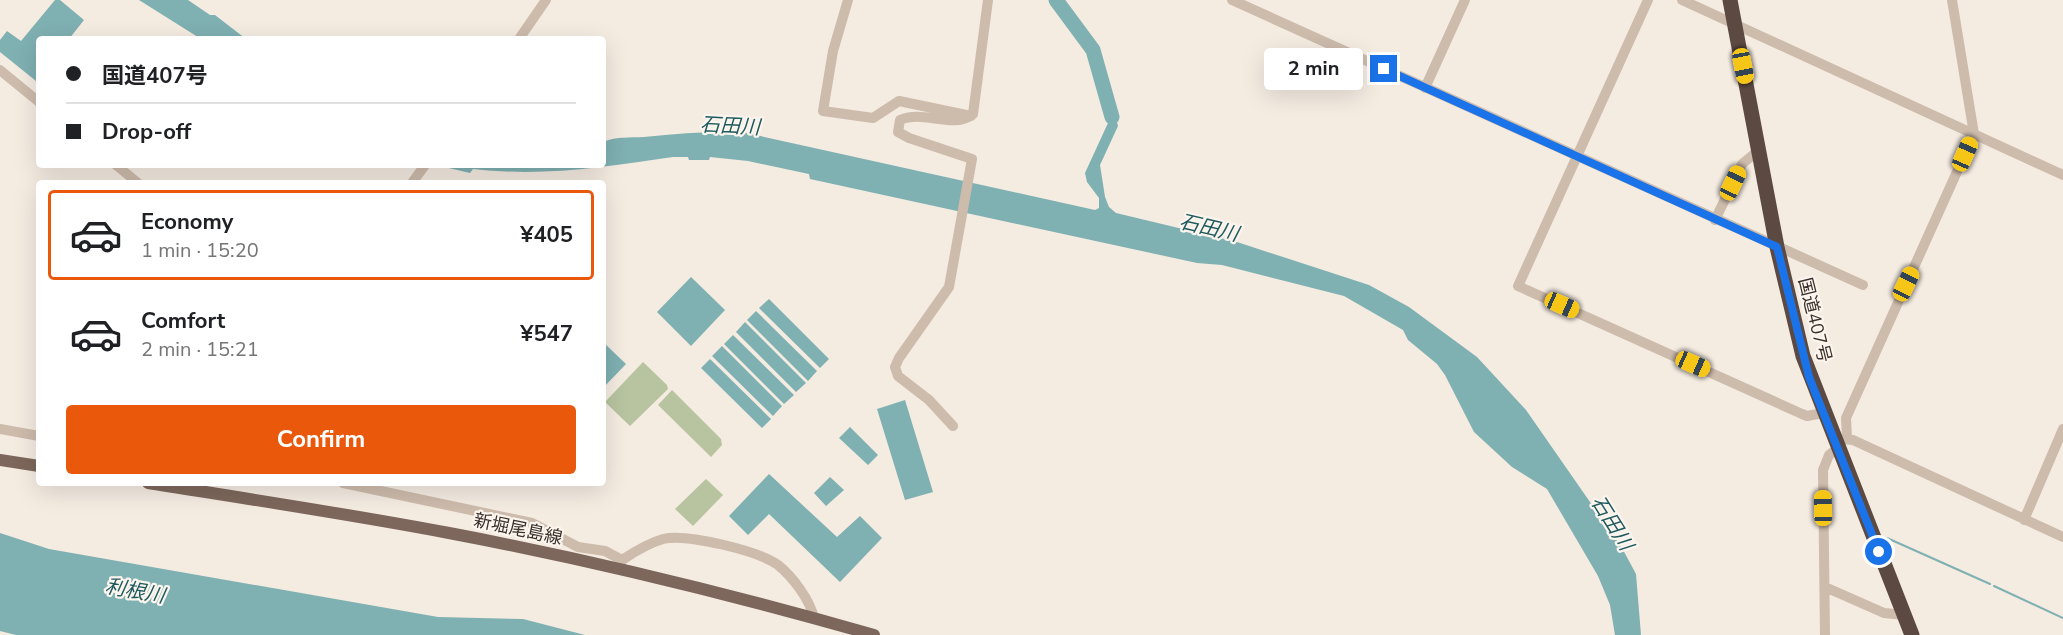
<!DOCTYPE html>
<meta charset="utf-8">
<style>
:root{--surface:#fff;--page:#f6f6f6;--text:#202124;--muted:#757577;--line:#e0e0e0;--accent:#ea580c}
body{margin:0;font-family:"Nunito Sans","Noto Sans JP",sans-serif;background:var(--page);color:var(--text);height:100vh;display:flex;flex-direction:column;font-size:22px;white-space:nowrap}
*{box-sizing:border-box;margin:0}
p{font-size:20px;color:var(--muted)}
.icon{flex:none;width:33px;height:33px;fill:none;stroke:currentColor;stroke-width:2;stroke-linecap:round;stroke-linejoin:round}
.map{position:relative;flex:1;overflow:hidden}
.side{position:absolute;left:36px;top:180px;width:570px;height:306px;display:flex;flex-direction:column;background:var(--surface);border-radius:6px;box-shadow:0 6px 24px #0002}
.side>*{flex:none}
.hud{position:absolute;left:36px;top:36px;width:570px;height:132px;border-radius:6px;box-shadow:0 6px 24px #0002;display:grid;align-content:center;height:132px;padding:0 30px;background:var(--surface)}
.end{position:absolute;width:27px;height:27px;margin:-14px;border:8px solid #1a73e8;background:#fff;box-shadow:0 0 0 3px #fff}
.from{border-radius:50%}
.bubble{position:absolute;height:42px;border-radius:6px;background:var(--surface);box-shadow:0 6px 24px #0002;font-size:20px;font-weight:700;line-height:42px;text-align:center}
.car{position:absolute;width:18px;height:36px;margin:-18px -9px;border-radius:8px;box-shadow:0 0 4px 2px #0007;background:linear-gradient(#f5c518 24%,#345 0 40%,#f5c518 0 76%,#345 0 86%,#f5c518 0)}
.hud b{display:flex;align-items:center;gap:21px;height:57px;font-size:22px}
.hud b+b{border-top:2px solid var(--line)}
.hud i{width:15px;height:15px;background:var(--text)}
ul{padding:10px 0 0;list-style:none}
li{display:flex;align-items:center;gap:18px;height:90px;margin:0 12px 9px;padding:0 18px;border:3px solid transparent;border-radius:6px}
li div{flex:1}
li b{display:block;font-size:22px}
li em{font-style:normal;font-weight:700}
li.active{border-color:var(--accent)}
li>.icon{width:54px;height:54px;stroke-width:1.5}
.cta{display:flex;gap:12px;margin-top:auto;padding:12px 30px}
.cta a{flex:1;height:69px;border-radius:6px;background:var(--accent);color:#fff;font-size:24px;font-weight:700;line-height:69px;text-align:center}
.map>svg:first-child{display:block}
</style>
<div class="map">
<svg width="2063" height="635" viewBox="0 0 2063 635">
<rect width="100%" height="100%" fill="#f4ebe1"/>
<path fill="#b8c4a0" d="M643,362l24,23 1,4 -38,37 -25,-24z
M672,390l49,49 1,6 -11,12 -53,-52z
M706,479l17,16 -30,31 -18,-17z"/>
<path fill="#7fb0b2" d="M55,0h5l24,20 -15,19h-30v38l-3,4 -36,-29v-12l7,-9 14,10z
M139,0h49l22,15h5l31,24h-45z
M1108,90l10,36 -18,39 5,32 4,10 7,6 121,29 132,43 40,22 68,50 49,53 96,138 14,26 5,61h-26l-5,-30 -12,-29 -51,-87 -35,-22 -38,-35 -29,-57 -8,-11 -29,-24 -5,-10 -59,-34 -122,-31 -25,-2 -387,-84 -1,-5 -61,-13 -38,-4 -1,3h-20l-1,-3h-15c-70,10 -129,20 -200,12l-3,4 -34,-8h167v-23c15,-6 26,-4 41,-5 33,-3 65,-6 98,-5l353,78 4,-2v-10l-12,-16 -2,-9 23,-50 -3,-13z
M691,277l34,33 -34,36 -34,-34z
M769,299l60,60 -9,9 -61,-60z
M756,311l61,60 -9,10 -61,-61z
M745,322l61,61 -10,9 -60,-60z
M733,335l61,60 -10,9 -60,-60z
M603,342l23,22 -23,24z
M722,346l60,60 -9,10 -61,-60z
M710,359l61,60 -9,9 -61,-60z
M905,400l28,92 -28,8 -28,-91z
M850,427l28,28 -10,10 -29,-27z
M769,474l68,63 23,-21 22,22 -42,44 -71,-68 -21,21 -19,-19z
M830,477l14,13 -18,16 -12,-13z
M0,533l49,16 389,68 85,2 62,16h-569l-16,-4z"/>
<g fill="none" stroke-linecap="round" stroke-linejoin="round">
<path stroke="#7fb0b2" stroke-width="2" d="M1887,538l103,46
M1994,586l69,32"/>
<path stroke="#7fb0b2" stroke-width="15" d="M1056,0l37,50 19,67"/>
<path stroke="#cdbbac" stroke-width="10" d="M848,0l-15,51 -10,60 50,7 26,-17 72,15
M1232,0l631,285
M1648,0l-130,286 284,128 5,2 16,-3
M1682,0l381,175
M519,39l27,-39
M0,70l39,32
M1425,88l40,-88
M116,165l22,18
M412,183l13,-18
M1715,220l27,-56 17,-14
M953,426l-24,-26 -31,-24 -3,-9 4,-9 50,-71 23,-128 -63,-21 -11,-6 2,-12c23,-11 53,10 73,-6l15,-114
M0,429l39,7
M1847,438l-1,-20 128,-284 -22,-134
M1842,439l11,1 210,97
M343,483l189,40 46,24 27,4 17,9
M2024,520l39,-91
M620,567l2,-7c12,-8 27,-17 41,-21 23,-6 96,12 115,26 15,12 32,35 36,53
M1825,587l59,26 20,2
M1825,635l-2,-165 6,-15 8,-6"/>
<path stroke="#7d675c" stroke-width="12" d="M0,460l39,6
M148,483c101,16 201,31 301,50 143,27 285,62 425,102"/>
<path stroke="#5c4a42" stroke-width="15" d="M1730,0l47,247 26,109 109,279"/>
</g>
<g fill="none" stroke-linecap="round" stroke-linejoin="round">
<path stroke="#1a73e8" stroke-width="8" d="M1384,69l393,178 32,130 70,175"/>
</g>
<g text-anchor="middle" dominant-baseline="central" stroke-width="4.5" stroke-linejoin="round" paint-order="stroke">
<g font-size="18" fill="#3b302b" stroke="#fbf5ee">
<text transform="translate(1815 320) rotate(76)">国道407号</text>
<text transform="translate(518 529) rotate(12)">新堀尾島線</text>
</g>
<g font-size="20" font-style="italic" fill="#1f5a5e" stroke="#fbf5ee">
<text transform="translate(730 126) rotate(3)">石田川</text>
<text transform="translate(1209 228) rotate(13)">石田川</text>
<text transform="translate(1612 523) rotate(58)">石田川</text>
<text transform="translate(135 591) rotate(10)">利根川</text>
</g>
</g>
</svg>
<i class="end from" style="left:1879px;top:552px"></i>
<i class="end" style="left:1384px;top:69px"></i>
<div class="bubble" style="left:1264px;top:48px;width:99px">2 min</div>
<i class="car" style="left:1743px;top:66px;rotate:169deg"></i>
<i class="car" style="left:1965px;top:154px;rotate:24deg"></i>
<i class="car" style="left:1733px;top:183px;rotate:25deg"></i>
<i class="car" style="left:1906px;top:284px;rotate:26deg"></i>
<i class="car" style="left:1562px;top:305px;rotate:114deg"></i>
<i class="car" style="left:1693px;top:364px;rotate:114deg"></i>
<i class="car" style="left:1823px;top:508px;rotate:359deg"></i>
<div class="hud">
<b><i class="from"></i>国道407号</b>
<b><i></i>Drop-off</b>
</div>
<section class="side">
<ul>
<li class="active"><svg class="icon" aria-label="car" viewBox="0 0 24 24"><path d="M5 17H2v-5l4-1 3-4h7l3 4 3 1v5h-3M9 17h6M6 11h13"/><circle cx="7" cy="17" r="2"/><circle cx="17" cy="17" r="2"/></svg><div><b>Economy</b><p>1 min · 15:20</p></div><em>¥405</em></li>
<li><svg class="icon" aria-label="car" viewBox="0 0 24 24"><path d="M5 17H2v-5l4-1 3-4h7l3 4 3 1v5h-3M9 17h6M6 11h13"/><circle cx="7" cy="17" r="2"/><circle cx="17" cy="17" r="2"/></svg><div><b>Comfort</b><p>2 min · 15:21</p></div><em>¥547</em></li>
</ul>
<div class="cta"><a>Confirm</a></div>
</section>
</div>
